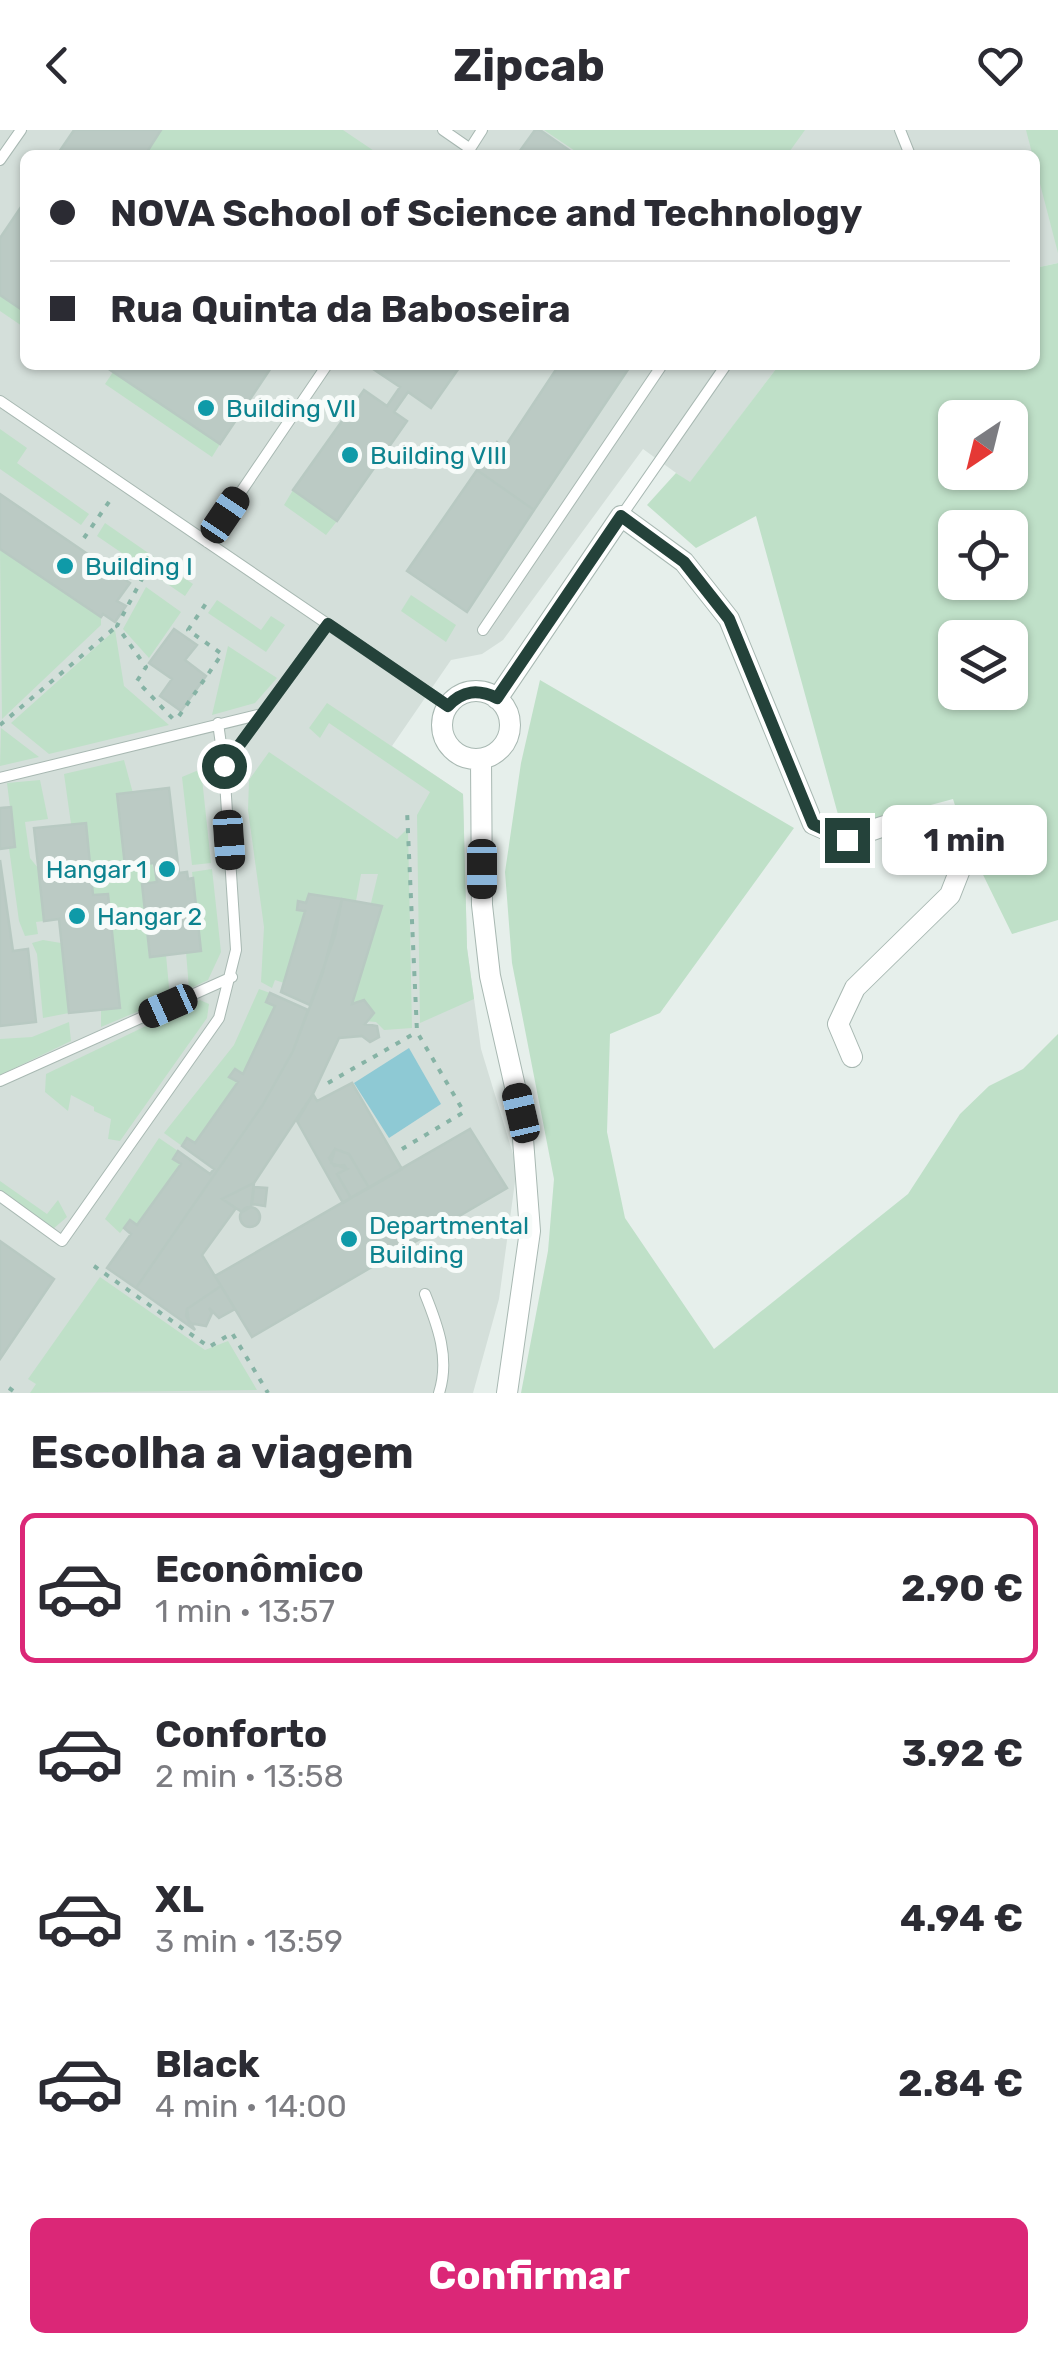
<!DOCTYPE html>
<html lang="pt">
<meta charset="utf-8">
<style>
:root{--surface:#fff;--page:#f2f2f3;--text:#2b2b33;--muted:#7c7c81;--line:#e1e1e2;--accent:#db2777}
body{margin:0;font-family:Rubik,sans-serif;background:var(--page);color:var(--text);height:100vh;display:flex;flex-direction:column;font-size:38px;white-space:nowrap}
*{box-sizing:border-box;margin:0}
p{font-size:32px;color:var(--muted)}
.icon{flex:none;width:55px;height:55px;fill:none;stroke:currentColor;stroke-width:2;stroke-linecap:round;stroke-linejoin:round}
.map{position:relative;height:1263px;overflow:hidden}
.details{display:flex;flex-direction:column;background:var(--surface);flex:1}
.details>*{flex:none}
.guide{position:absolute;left:20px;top:20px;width:1020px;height:220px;border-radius:15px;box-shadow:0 2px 8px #0004;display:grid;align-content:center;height:220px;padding:0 30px;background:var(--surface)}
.needle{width:65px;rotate:215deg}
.controls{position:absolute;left:938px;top:270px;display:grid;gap:20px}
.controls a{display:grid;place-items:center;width:90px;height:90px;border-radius:15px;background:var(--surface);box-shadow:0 2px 8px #0004;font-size:50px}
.end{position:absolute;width:45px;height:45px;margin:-22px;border:12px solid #24423a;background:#fff;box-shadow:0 0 0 5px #fff}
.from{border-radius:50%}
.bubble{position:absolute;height:70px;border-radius:15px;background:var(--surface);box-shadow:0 2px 8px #0004;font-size:32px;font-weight:700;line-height:70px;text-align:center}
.car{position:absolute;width:30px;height:60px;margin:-30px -15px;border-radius:12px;box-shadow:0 0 8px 2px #0007;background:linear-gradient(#222 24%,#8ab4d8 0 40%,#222 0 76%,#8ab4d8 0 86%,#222 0)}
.guide b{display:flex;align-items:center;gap:35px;height:95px;font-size:38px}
.guide b+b{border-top:2px solid var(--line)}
.guide i{width:25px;height:25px;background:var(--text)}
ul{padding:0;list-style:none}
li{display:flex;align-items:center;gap:30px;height:150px;margin:0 20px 15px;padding:0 10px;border:5px solid transparent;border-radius:15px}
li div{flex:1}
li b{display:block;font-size:38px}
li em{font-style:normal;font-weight:700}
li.active{border-color:var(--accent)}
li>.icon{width:90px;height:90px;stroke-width:1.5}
h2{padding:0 30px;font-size:45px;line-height:120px}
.action{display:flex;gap:20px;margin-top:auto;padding:20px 30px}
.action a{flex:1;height:115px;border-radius:15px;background:var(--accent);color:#fff;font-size:40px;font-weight:700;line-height:115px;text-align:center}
header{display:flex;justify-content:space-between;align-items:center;height:130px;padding:0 30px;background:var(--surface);font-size:45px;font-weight:700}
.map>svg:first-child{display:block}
</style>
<header><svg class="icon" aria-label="back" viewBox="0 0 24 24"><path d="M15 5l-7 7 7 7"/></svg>Zipcab<svg class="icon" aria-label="heart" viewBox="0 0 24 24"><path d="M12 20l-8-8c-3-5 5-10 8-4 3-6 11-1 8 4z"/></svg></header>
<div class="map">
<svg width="1058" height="1263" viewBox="0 0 1058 1263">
<rect width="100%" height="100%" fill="#e6efeb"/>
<path fill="#d4dfda" d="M0,0h1058v133l-23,5v-113h-1010v210h754l-89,118 -47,-34 -140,191 -21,14 -31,6 -59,86 71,48 4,154 14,101 36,118 -18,132 -26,94h-473z"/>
<path fill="#bfe0c8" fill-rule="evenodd" d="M161,0h182l37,25h-235z
M544,0h261l-18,25h-206z
M1026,0h32v123z
M1058,133v657l-46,14 -46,-94 -13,-41 -111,30 -86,-313 -60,32 -49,-43 29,-32 14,9 89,-117h256v-97zM955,288h55v54h-55zM955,398h55v54h-55zM955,508h55v54h-55z
M0,165l25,17v16l-25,-17z
M113,242l107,72 -8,13 -107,-73z
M0,299l27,19 -10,15 72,51 -8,11 -81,-56z
M293,360l44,31 -11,14 -42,-30z
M105,393l88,61 -8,12 -88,-60z
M0,419l101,68v8l-99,94z
M146,457l35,25 -32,46 -26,-29z
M411,465l45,30 -10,17 -45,-31z
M217,470l44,30 10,-14 14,9 -19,27 -58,-39z
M115,500l9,56 45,39 -120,29 -38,-31z
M228,516l49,32 -22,25 -43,12z
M540,550l254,148 -134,185 -50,21 -3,98 18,86 89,131 194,-155 52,-80 29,-28 34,-17 35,-35v359h-537l27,-142 6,-72 -42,-216 -7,-91 16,-109z
M327,573l136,91 4,154 7,51 -54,24 -3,-208 13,-23 -101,-69 -9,15 -11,-10z
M1,598l38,29 -39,9z
M269,622l128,87 11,-11 4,200 -28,2 -8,-8 -11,-1 -1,-21 -12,4 29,-98 -10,-3 7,-29h-17l-5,27 -47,-7 -3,9 -7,-2 -2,8 8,2 -21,72 -9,-3 -3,8 -11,-6 3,-55 -16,-117 1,-30z
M124,630l33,122 -15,3 7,71 17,-1 4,43 -69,29v-17l19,-3 -12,-112h-15l-7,-71h-15l-7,-50z
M201,639l10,94 -19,2 -10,-88z
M40,650l8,39 -23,3 5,36 8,10 6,53 -8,1 2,12 -13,2 -6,-15 -10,-73 6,-1 -8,-64z
M212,739l9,83 -13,28 -19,9 -3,-37 15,-2 -9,-78z
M43,810l18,3 8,70 -26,5 -6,-64 -5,-11z
M259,859l11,4 5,13 -32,68 -8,-5 -5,7 8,6 -43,61 -13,3 -18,-13 70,-88z
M200,870l9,4 -2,14 -87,123 -12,-2 3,-20 -17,-8v-4l-23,-12 -3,16 -23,-19 1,-18z
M69,892l2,19 -71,34v-36l32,-2z
M159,1008l19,13 -5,8 8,5 -44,61 -7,-5 -10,13 -15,-14z
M0,1051l47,33 11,-14 9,17 -14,12 -53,-37z
M100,1147l105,73 23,-9 29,49 -227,3 6,-9 -8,-5z"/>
<path fill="#8ec9d4" d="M409,918l32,56 -52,34 -35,-55z"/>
<path fill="#bbcac4" stroke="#b8c9c2" stroke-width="2.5" d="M74,0h87l-16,25h-88z
M535,0h5l36,25h-59z
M25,71v111l-25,-17v-57z
M103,235l115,3 55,-3 -53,79z
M376,235h85l-30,43 -23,-16 -14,20 13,9 -70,100 -44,-31 71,-100 23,16 13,-19 -27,-18z
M559,235h72l-97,145 -57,-40 20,-28 7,6z
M477,340l57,40 -67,102 -60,-41z
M0,364l130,89 -13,18 9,5 -11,16 -12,-8 -2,3 -101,-68z
M174,499l23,16 -12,15 21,16 -25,35 -21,-15 12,-17 -23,-16z
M169,658l10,85 8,-1 1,7 5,-1 8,73 -51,6 -8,-73 15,-2 -3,-19 -29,3 -8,-72z
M11,677l4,40 -15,2v-41z
M86,693l7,72 15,-1 12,114 -51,5 -10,-94 -15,2 -10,-93z
M0,730l13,91 15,-2 8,73 -36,4z
M309,764l33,5 -7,37 -25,69 -29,-13 24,-81 -8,-1 1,-9 8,2z
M342,769l40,7 -30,98 12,-4 10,13 -9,11 12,2 2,11 -9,5 -8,-6 -23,2 -26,56 -59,89 -32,16 14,9 -34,47 19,31 -34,23 -1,7 9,14 -59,-42 126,-182 31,-55 29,-76z
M270,863l38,17 -15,41 -31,55 -126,182 -29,-20 24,-34 -7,-6 6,-8 7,5 44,-61 -8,-5 5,-8 32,23 4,-5 -32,-23 5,-8 8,5 43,-61 -9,-5 6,-8 8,5 32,-68 -9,-4z
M352,953l50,86 -33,19 -20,-34 -14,-5 -4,14 16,6 -10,5 14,24 -8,5 -46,-82 16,-27 4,7z
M470,999l37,59 -255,149 -37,-61z
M335,1019l14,5 20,34 -18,10 -14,-24 10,-5 -3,-4 -10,1 -5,-8z
M254,1053l-3,24 -9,5 -20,-13z
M254,1057l13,1 -2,18 -13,-2z
M240 1087a10 10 0 1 1 20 0a10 10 0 1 1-20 0Z
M0,1111l54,38 -54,80z
M221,1156l14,23 -16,9 -10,-10 3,5 -6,13 -17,-3 -2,-14z"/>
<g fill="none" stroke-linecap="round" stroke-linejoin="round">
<defs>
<path id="service" d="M443,0l26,18
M900,0l10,25
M466,25l16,-25
M0,30l21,-30
M0,271l448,305
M622,385l104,-150
M207,412l120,-177
M483,500l179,-265
M218,593l6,43
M0,648l262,-64
M0,951l232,-104
M0,1066l62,45 157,-223 17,-68 -12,-184 104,-142
M425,1164c13,32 25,65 14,99"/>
<path id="minor" d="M442 595a34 34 0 1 1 68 0a34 34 0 1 1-68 0Z
M497,569l124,-183 63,46 45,57 84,205 34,15c50,-17 61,-28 108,4l6,24 -11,28 -95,93 -17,36 14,33
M481,629l1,146 8,71 31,137 9,118 -23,162"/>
</defs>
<use href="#service" stroke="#a8b8b2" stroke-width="12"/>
<use href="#minor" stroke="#a8b8b2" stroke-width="22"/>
<path stroke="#86b3a5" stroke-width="4" stroke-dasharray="5 8" stroke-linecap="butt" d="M84,408l29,-42
M143,447l-26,49 29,41 -9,14 37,39
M179,586l43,-62 -34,-24 21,-31
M0,595l117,-99
M328,953l89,-51
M402,1019l62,-37 -47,-80 -10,-222
M94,1136l115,81 23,-14 36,60
M9,1258l7,5"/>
<use href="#service" stroke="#fff" stroke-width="10"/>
<use href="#minor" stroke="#fff" stroke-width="20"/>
</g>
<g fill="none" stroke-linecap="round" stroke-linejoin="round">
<path stroke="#24423a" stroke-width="12" d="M224,636l104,-142 120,82c15,-16 30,-17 49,-8l124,-182 63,46 45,57 84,205 34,16"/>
</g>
<g fill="#0f9aa8" stroke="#f7fbf9" stroke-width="4">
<circle cx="206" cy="278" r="10"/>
<circle cx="350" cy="325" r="10"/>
<circle cx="65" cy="436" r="10"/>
<circle cx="167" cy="739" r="10"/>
<circle cx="77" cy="786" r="10"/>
<circle cx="349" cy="1109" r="10"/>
</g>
<g text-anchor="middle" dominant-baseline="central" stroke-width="10" stroke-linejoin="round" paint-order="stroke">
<g font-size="25" fill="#0d838f" stroke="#f7fbf9" text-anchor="start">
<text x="226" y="278">Building VII</text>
<text x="370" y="325">Building VIII</text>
<text x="85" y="436">Building I</text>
<text x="147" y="739" text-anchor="end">Hangar 1</text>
<text x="97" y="786">Hangar 2</text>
<text x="369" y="1095">Departmental<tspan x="369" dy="29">Building</tspan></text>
</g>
</g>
</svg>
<div class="controls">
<a><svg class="needle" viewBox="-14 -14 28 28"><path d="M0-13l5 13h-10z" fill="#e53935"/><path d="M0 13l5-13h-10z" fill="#7c7c81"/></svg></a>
<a><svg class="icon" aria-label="locate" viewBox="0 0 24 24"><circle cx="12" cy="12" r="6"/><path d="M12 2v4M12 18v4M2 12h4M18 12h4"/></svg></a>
<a><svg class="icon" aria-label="layers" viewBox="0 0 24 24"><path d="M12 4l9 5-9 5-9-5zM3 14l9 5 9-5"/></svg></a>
</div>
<i class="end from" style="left:224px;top:636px"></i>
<i class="end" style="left:847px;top:710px"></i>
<div class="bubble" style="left:882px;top:675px;width:165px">1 min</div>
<i class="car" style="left:225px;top:385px;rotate:34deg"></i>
<i class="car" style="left:229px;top:710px;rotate:176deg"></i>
<i class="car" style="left:482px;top:739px;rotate:180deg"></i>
<i class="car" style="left:168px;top:876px;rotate:246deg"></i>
<i class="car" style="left:521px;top:983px;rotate:347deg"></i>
<div class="guide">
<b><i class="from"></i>NOVA School of Science and Technology</b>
<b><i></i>Rua Quinta da Baboseira</b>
</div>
</div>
<section class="details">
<h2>Escolha a viagem</h2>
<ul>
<li class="active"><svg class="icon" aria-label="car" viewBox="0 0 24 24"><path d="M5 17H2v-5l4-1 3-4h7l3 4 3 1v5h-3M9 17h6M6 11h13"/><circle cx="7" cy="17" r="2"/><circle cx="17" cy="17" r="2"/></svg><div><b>Econômico</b><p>1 min · 13:57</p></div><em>2.90 €</em></li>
<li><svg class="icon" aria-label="car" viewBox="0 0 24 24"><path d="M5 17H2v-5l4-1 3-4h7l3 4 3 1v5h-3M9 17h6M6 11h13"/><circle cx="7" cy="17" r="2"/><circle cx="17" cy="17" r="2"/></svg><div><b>Conforto</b><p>2 min · 13:58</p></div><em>3.92 €</em></li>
<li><svg class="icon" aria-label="car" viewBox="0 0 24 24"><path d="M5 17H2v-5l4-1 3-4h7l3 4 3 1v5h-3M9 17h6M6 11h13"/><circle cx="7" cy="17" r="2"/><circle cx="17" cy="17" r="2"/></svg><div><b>XL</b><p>3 min · 13:59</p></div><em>4.94 €</em></li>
<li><svg class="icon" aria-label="car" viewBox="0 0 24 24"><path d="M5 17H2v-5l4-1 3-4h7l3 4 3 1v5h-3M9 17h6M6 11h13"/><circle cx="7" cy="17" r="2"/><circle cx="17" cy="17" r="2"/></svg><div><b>Black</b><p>4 min · 14:00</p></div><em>2.84 €</em></li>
</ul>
<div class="action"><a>Confirmar</a></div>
</section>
